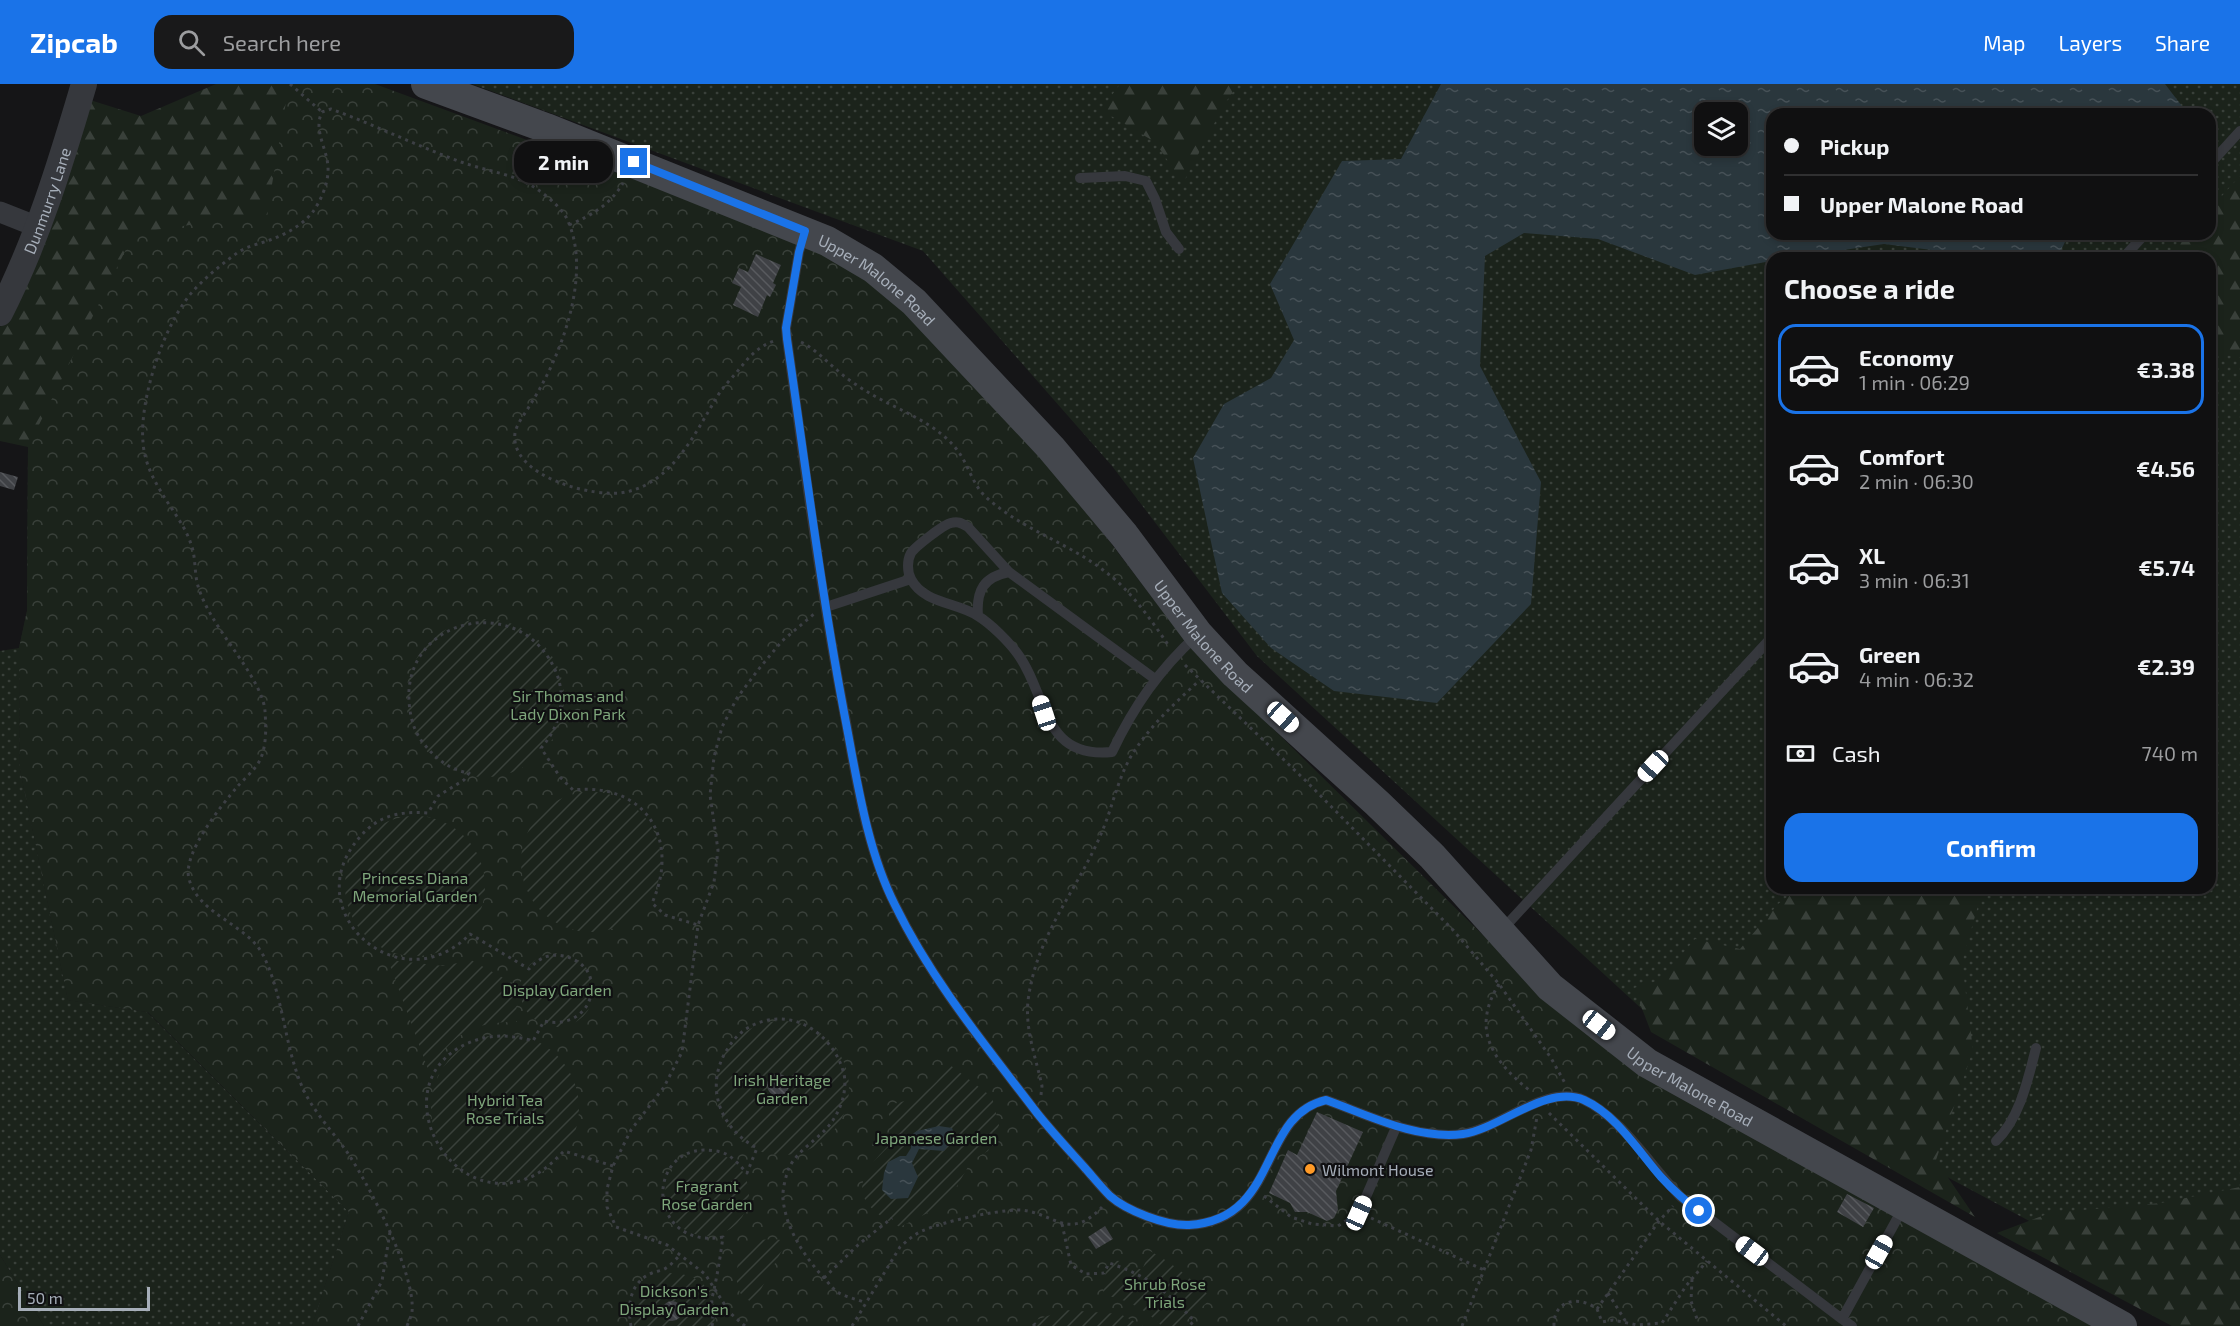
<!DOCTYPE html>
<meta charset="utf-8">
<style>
:root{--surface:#101011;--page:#19191a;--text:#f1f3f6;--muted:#9c9d9f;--line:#303031;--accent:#1a73e8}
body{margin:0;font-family:"Exo 2",sans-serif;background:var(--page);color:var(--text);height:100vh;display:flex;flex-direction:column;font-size:22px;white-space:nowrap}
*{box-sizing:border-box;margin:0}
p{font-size:20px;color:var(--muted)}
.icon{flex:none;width:33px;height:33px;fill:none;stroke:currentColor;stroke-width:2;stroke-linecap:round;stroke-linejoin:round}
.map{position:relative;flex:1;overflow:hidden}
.side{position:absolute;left:1766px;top:168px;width:450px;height:642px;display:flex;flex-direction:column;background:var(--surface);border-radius:18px;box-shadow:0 3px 9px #0003,0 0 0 2px var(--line)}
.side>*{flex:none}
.banner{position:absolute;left:1766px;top:24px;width:450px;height:132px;border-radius:18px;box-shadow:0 3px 9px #0003,0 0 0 2px var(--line);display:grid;align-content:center;height:132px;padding:0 18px;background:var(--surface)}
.buttons{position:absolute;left:1694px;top:18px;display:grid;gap:12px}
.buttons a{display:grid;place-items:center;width:54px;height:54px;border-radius:12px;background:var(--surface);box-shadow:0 3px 9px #0003,0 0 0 2px var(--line);font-size:30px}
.scale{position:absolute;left:18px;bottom:15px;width:132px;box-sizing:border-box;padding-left:6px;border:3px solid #a6aeb9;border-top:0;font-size:16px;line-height:21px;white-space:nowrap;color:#a6aeb9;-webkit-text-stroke:4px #101012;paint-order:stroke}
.end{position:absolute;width:27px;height:27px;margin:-14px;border:8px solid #1a73e8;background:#fff;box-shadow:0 0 0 3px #fff}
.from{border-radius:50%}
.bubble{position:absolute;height:42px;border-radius:18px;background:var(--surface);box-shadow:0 3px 9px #0003,0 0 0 2px var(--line);font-size:20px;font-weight:700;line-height:42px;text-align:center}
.car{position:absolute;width:18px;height:36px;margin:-18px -9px;border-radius:8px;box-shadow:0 0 4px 2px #0007;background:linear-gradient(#fff 24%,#345 0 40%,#fff 0 76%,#345 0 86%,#fff 0)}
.banner b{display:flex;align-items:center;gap:21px;height:57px;font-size:22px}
.banner b+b{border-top:2px solid var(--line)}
.banner i{width:15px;height:15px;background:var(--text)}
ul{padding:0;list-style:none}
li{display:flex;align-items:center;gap:18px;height:90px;margin:0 12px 9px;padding:0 6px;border:3px solid transparent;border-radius:18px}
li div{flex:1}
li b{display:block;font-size:22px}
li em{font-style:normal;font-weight:700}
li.current{border-color:var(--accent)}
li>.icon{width:54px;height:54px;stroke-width:1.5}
h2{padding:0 18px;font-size:27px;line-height:72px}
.pay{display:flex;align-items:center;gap:15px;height:66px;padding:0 18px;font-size:22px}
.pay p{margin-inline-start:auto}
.primary-button{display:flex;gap:12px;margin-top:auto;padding:12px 18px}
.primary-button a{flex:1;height:69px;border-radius:18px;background:var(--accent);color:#fff;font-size:24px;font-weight:700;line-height:69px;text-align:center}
header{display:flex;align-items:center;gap:36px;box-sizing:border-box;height:84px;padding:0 30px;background:var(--accent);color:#fff}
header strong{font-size:28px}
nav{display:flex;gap:33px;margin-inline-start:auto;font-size:21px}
.search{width:420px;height:54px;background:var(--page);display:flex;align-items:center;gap:15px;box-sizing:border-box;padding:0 21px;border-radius:18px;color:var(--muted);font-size:22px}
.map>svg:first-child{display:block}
</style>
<header>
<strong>Zipcab</strong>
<div class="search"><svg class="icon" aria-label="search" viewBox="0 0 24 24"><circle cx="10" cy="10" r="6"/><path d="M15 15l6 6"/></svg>Search here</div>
<nav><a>Map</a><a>Layers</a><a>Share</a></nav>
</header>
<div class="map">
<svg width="2240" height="1242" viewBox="0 0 2240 1242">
<defs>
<pattern id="grass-dots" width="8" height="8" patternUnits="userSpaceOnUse" patternTransform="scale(1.5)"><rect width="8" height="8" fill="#1b231b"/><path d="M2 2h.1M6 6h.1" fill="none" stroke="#39403a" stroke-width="1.8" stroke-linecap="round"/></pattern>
<pattern id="forest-firs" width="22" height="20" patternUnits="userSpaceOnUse" patternTransform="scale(1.5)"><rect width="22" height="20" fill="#1b231b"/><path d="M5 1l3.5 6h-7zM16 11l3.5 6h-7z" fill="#39403a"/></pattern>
<pattern id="park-crowns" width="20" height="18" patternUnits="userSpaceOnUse" patternTransform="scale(1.5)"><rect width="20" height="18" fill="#1b231b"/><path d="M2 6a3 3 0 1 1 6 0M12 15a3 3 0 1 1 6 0" fill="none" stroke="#39403a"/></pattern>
<pattern id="garden-furrows" width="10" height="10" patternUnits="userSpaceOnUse" patternTransform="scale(1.5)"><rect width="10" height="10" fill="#1b231b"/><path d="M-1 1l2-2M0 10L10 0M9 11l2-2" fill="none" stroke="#39403a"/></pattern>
<pattern id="water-ripples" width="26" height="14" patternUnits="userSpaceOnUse" patternTransform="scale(1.5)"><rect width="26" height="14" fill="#2a373d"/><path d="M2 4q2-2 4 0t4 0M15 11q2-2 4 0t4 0" fill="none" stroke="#465157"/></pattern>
<pattern id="building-back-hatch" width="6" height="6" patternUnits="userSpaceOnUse" patternTransform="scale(1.5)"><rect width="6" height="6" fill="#3f4145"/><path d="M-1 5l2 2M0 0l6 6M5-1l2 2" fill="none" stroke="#585a5e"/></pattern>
</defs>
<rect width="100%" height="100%" fill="#151517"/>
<path fill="url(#grass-dots)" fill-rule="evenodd" d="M472,0h1768v1242h-14l-571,-305 -398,-365 -145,-190 -189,-215zM1704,28h33v34h-33zM1772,30h438v120h-438zM1772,174h438v630h-438z
M19,564l1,121 48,231 79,12 202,200 -37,114h-268l-44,-71v-604z"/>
<path fill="url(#forest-firs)" d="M216,0h89l101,1021 -94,221 37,-114 -201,-200 -80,-12 -48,-231 -1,-121 8,-37 1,-164 -28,-6v-114l20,-40 70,-187 51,16z
M1120,0h119l-14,19 -42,80 -28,-41 -54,-32z
M2240,92v181l-30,-4v-95h-45l22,-24h23v-25z
M1799,804h184l-21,74 11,88 -37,110 39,57 -324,-185 -17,-44 26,-8 35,-41 45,10 38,-45z
M2240,1103v139h-68l-175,-93 53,-20 111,-10z"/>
<path fill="url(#park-crowns)" d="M289,0h86l448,165 84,62 135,146 68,85 79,104 302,297 50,52 577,331h-1806l37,-114 -201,-200 -80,-12 -48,-231 -1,-121 8,-37 1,-164 106,-214 133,-19z
M0,1171l44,71h-44z"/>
<path fill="url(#garden-furrows)" d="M406 614a79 79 0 1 1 158 0a79 79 0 1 1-158 0Z
M521 778a70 70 0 1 1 140 0a70 70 0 1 1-140 0Z
M345 802a70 70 0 1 1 140 0a70 70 0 1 1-140 0Z
M520 906a37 37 0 1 1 74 0a37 37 0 1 1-74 0Z
M388,876l56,6 27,-6 45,25 1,37c-45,0 -65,12 -88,50z
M715 1004a67 67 0 1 1 134 0a67 67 0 1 1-134 0Z
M431 1024a74 74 0 1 1 148 0a74 74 0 1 1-148 0Z
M950,981l42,32 7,28 -11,26 -16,9 -25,43 -47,24c-52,-26 -46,-48 -8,-85l-4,-37c34,-7 41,-13 62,-40z
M665 1110a42 42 0 1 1 84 0a42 42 0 1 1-84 0Z
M774,1155l13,2 -34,63 -13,-11 -5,-19 8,-22 17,-12z
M1150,1167c23,12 42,29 62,47l-32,28h-18c-17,-17 -35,-27 -59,-31l4,-35 13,1 22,9z
M668,1189c34,0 51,19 46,53h-80c-5,-28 7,-44 34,-53z
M1065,1226l55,4 23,12h-116l6,-5z"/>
<path fill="url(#water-ripples)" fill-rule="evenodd" d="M1441,0h724l23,30h-416v120h297l-12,24h-61l-112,-14 -94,14h-18l-1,3 -76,14 -97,-36 -74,-6 -39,23 -5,110 61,116 -10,122 -94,99 -103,-12 -63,-43 -49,-55 -29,-135 31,-54 47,-26 23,-38 -24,-56 72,-123 59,-2zM1704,28h33v34h-33z
M939,1042l13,2 3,8 -11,15 -25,-2 -7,14 6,14 -10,21 -17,1 -9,-9 2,-17 4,-11 12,-6h6l5,-8v-13l6,-4z"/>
<path fill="url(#building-back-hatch)" d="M756,170l25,11 -8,18 3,2 -6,12 -3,-2 -9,22 -25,-12 8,-18 -9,-4 7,-15 9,4z
M0,388l18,5 -4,13 -14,-4z
M767 1001a11 11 0 1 1 22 0a11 11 0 1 1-22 0Z
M1317,1028l46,20 -27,59 2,19 -4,8 -7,3 -20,-9h-12l-5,-9 -21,-10 19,-43 9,5z
M1847,1110l27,14 -11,19 -26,-15z
M1105,1142l8,13 -17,10 -8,-12z
M662 1227a10 10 0 1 1 20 0a10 10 0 1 1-20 0Z"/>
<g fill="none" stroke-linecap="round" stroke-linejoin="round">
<path stroke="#3c3f44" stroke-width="3" stroke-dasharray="3 4.5" stroke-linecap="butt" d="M290,0l32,28
M569,141c23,-10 41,-20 54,-42
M801,258c14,7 24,18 36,28 10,9 22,17 34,24 29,17 66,29 87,57 11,15 15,35 29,47 36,32 82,45 120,75 25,19 44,47 62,73
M1185,581l122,117 146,148 46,54 52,74 15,27
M1499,900c-28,45 -7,76 30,106
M1041,1011l1,-9c-6,-28 -17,-56 -14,-85 8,-66 49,-110 73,-167 12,-27 17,-59 34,-84 18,-27 42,-49 65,-70
M1549,1029l110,108 127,105
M613,1082l-49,-15c-9,9 -18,18 -29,24 -84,43 -156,-90 -69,-131 22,-10 43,-10 67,-3l11,-20c28,7 54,-13 46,-44 -5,-17 -31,-27 -47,-19 -5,2 -10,7 -14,11l-59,-35c-69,71 -175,-22 -111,-96 19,-23 41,-27 69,-25l10,-17 26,-16 5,-7c-19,-3 -33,-14 -45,-29 -10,-12 -14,-27 -15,-43 -5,-85 113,-110 147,-29 11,26 4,55 -15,76l19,29 13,13c72,-8 108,49 79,113l13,12 33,10
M1264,1112l27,21 21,7 26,2 9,-6
M1371,1134l113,52
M1062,1140l9,41 15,9 18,-1 5,-10c39,13 58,28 85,58l-5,5
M824,1194l35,-34 33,-26
M1692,1195l-1,22 6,18
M1608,1209l18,29
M1597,1225l5,13 11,-2 24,5 25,-2 24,-37 21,-25
M358,1242l24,-45 8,-49
M407,1242c2,-5 4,-9 5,-14 4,-37 -42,-125 -63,-157 -14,-21 -33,-40 -45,-64 -20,-43 -20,-95 -41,-136 -16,-31 -64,-40 -74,-76 -7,-25 32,-73 48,-92 7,-8 18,-17 23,-27 7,-15 6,-34 5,-49 -2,-27 -38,-68 -52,-93 -6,-9 -12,-22 -15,-32 -4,-14 -2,-29 -7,-42 -6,-18 -19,-34 -28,-49 -10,-16 -19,-34 -20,-53 -4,-43 22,-121 51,-152 13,-14 28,-26 43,-37 10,-7 22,-9 33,-13 16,-6 31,-14 42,-27 9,-12 17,-31 16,-46 -1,-19 -15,-37 -6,-55l9,-3c44,16 86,37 130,53 25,9 54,12 76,27 10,7 23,18 29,28 28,55 -5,140 -36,188 -5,9 -13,18 -15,28 -6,43 79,66 111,59 47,-10 69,-59 91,-95 5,-9 13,-17 20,-25 11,-14 20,-25 37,-31
M631,1242c-4,-21 -1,-44 21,-53 4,-2 10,-2 14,-5 5,-3 10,-9 14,-13
M712,1242c2,-9 -1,-21 0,-28 5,-20 8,-40 11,-61 -74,13 -79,-85 -19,-87 7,0 16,1 22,4 8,4 15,13 21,19l10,-25c-36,-19 -52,-59 -32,-95 5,-9 12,-18 21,-24 41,-26 87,2 98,45 4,20 -6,44 -21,58 -11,11 -27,21 -34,36 -3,7 -7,23 -6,31 3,30 21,57 41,79 4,4 8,10 12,13 8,6 21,8 30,12
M745,1242l-15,-13 -25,-39 -38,-29 -51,-18 -9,-20v-18l6,-23 18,-36 33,-43 18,-35 16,-127 16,-43 4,-32 -8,-55 4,-38 8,-30 15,-29 21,-28 24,-29 32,-27
M852,1242l48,-79c7,-6 13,-12 22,-16 23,-10 71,-20 95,-21 36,0 50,34 85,-3
M1033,1242l2,-2 1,2
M1462,1242l69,-176 6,-33
M1554,1242c-1,-26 25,-31 43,-17l62,-88 14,-15"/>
<path stroke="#36383d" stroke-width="10" d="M2210,80l30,-33
M1080,94l45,-2 21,5 9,18 11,33 13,17
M804,150l-5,18 -13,76 1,11c18,128 34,256 59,383 11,61 21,127 49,183 37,76 91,141 142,208 15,19 32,37 48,55 8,9 16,19 25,28 17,15 56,30 79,29 92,-5 68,-109 137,-125 42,15 90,40 137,34 36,-5 84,-51 121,-34 37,17 68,68 97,97l161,122
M2123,174l22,-24
M826,523l85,-28
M978,532c-2,-26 6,-39 31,-44
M1155,595l-146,-107 -41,-45c-7,-4 -10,-6 -17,-4 -7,1 -36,24 -40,30 -4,7 -4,19 0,26 13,25 46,23 67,37 13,8 30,25 39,37 31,41 24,106 95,99 22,-46 47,-82 85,-117
M1502,846l270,-293
M1996,1057c24,-23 32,-62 40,-93
M1359,1129l38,-88
M1852,1242l-10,-7 61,-111"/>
<path stroke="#36383d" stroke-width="21" d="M0,128l38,15"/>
<path stroke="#36383d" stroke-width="26" id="s1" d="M0,229c37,-72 61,-151 84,-229"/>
<path stroke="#44474d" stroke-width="30" id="s2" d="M426,0l120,44 281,113 46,27 41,34 137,146 73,87 74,99 37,40 142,129 55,53 118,131 97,76 475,263"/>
</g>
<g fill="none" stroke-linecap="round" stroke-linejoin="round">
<path stroke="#1a73e8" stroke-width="8" d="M634,78l171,69 -6,21 -13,76 1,11c19,130 35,260 60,389 11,58 21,124 48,177 37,76 91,141 142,208 15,19 32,37 48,55 8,9 16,19 25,28 17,15 56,30 79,29 92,-6 68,-109 137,-125 42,15 90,40 137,34 37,-5 83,-50 121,-34 33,15 54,51 77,77 12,13 24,24 38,34"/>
</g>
<circle fill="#ff9a26" stroke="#101012" stroke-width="2" cx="1310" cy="1085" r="6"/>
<g text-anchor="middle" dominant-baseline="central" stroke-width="4.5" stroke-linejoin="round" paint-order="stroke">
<g font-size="16" fill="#a6aeb9" stroke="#101012">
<text stroke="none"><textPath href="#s1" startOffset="122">Dunmurry Lane</textPath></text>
<text stroke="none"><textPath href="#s2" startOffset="494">Upper Malone Road</textPath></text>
<text stroke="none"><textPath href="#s2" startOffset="980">Upper Malone Road</textPath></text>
<text stroke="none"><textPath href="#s2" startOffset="1646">Upper Malone Road</textPath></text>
</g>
<g font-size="16" fill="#7ea67b" stroke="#101012">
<text x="568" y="611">Sir Thomas and<tspan x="568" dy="18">Lady Dixon Park</tspan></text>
<text x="415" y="793">Princess Diana<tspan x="415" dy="18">Memorial Garden</tspan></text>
<text x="557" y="905">Display Garden</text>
<text x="782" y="995">Irish Heritage<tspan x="782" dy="18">Garden</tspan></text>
<text x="505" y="1015">Hybrid Tea<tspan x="505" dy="18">Rose Trials</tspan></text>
<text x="936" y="1053">Japanese Garden</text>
<text x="707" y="1101">Fragrant<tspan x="707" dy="18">Rose Garden</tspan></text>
<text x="1165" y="1199">Shrub Rose<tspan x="1165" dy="18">Trials</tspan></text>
<text x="674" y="1206">Dickson's<tspan x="674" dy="18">Display Garden</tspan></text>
</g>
<g font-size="16" fill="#a6aeb9" stroke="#101012" text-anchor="start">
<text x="1322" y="1085">Wilmont House</text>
</g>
</g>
</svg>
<div class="buttons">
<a><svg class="icon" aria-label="layers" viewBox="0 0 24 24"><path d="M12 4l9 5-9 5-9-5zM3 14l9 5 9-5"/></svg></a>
</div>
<div class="scale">50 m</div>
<i class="end from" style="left:1699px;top:1127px"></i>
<i class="end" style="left:634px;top:78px"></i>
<div class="bubble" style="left:514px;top:57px;width:99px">2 min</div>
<i class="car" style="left:1044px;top:629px;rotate:342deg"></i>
<i class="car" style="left:1283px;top:633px;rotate:132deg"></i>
<i class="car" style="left:1653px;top:682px;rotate:223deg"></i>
<i class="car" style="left:1599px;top:941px;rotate:128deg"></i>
<i class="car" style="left:1359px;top:1129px;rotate:24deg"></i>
<i class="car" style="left:1752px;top:1167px;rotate:307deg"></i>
<i class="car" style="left:1879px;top:1168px;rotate:29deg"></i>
<div class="banner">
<b><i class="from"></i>Pickup</b>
<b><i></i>Upper Malone Road</b>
</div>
<section class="side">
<h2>Choose a ride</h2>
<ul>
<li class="current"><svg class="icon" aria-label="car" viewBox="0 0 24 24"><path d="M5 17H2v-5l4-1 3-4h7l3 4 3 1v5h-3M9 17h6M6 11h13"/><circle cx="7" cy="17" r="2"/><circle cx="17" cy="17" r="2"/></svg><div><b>Economy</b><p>1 min · 06:29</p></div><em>€3.38</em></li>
<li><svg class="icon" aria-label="car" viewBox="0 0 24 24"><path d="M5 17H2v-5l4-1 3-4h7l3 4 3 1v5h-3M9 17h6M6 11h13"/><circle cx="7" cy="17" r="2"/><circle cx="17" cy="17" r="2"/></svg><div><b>Comfort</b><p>2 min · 06:30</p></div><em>€4.56</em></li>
<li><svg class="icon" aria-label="car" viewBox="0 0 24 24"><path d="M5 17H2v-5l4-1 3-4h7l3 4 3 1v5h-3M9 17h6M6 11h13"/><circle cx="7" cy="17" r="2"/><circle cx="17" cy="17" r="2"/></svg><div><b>XL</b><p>3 min · 06:31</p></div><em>€5.74</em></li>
<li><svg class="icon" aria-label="car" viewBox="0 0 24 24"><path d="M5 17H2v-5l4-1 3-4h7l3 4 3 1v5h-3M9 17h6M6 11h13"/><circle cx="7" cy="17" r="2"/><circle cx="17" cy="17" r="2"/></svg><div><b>Green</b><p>4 min · 06:32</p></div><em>€2.39</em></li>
</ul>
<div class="pay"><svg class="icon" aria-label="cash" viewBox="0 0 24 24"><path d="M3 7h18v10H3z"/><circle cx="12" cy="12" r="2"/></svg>Cash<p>740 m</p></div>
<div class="primary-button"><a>Confirm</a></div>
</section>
</div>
